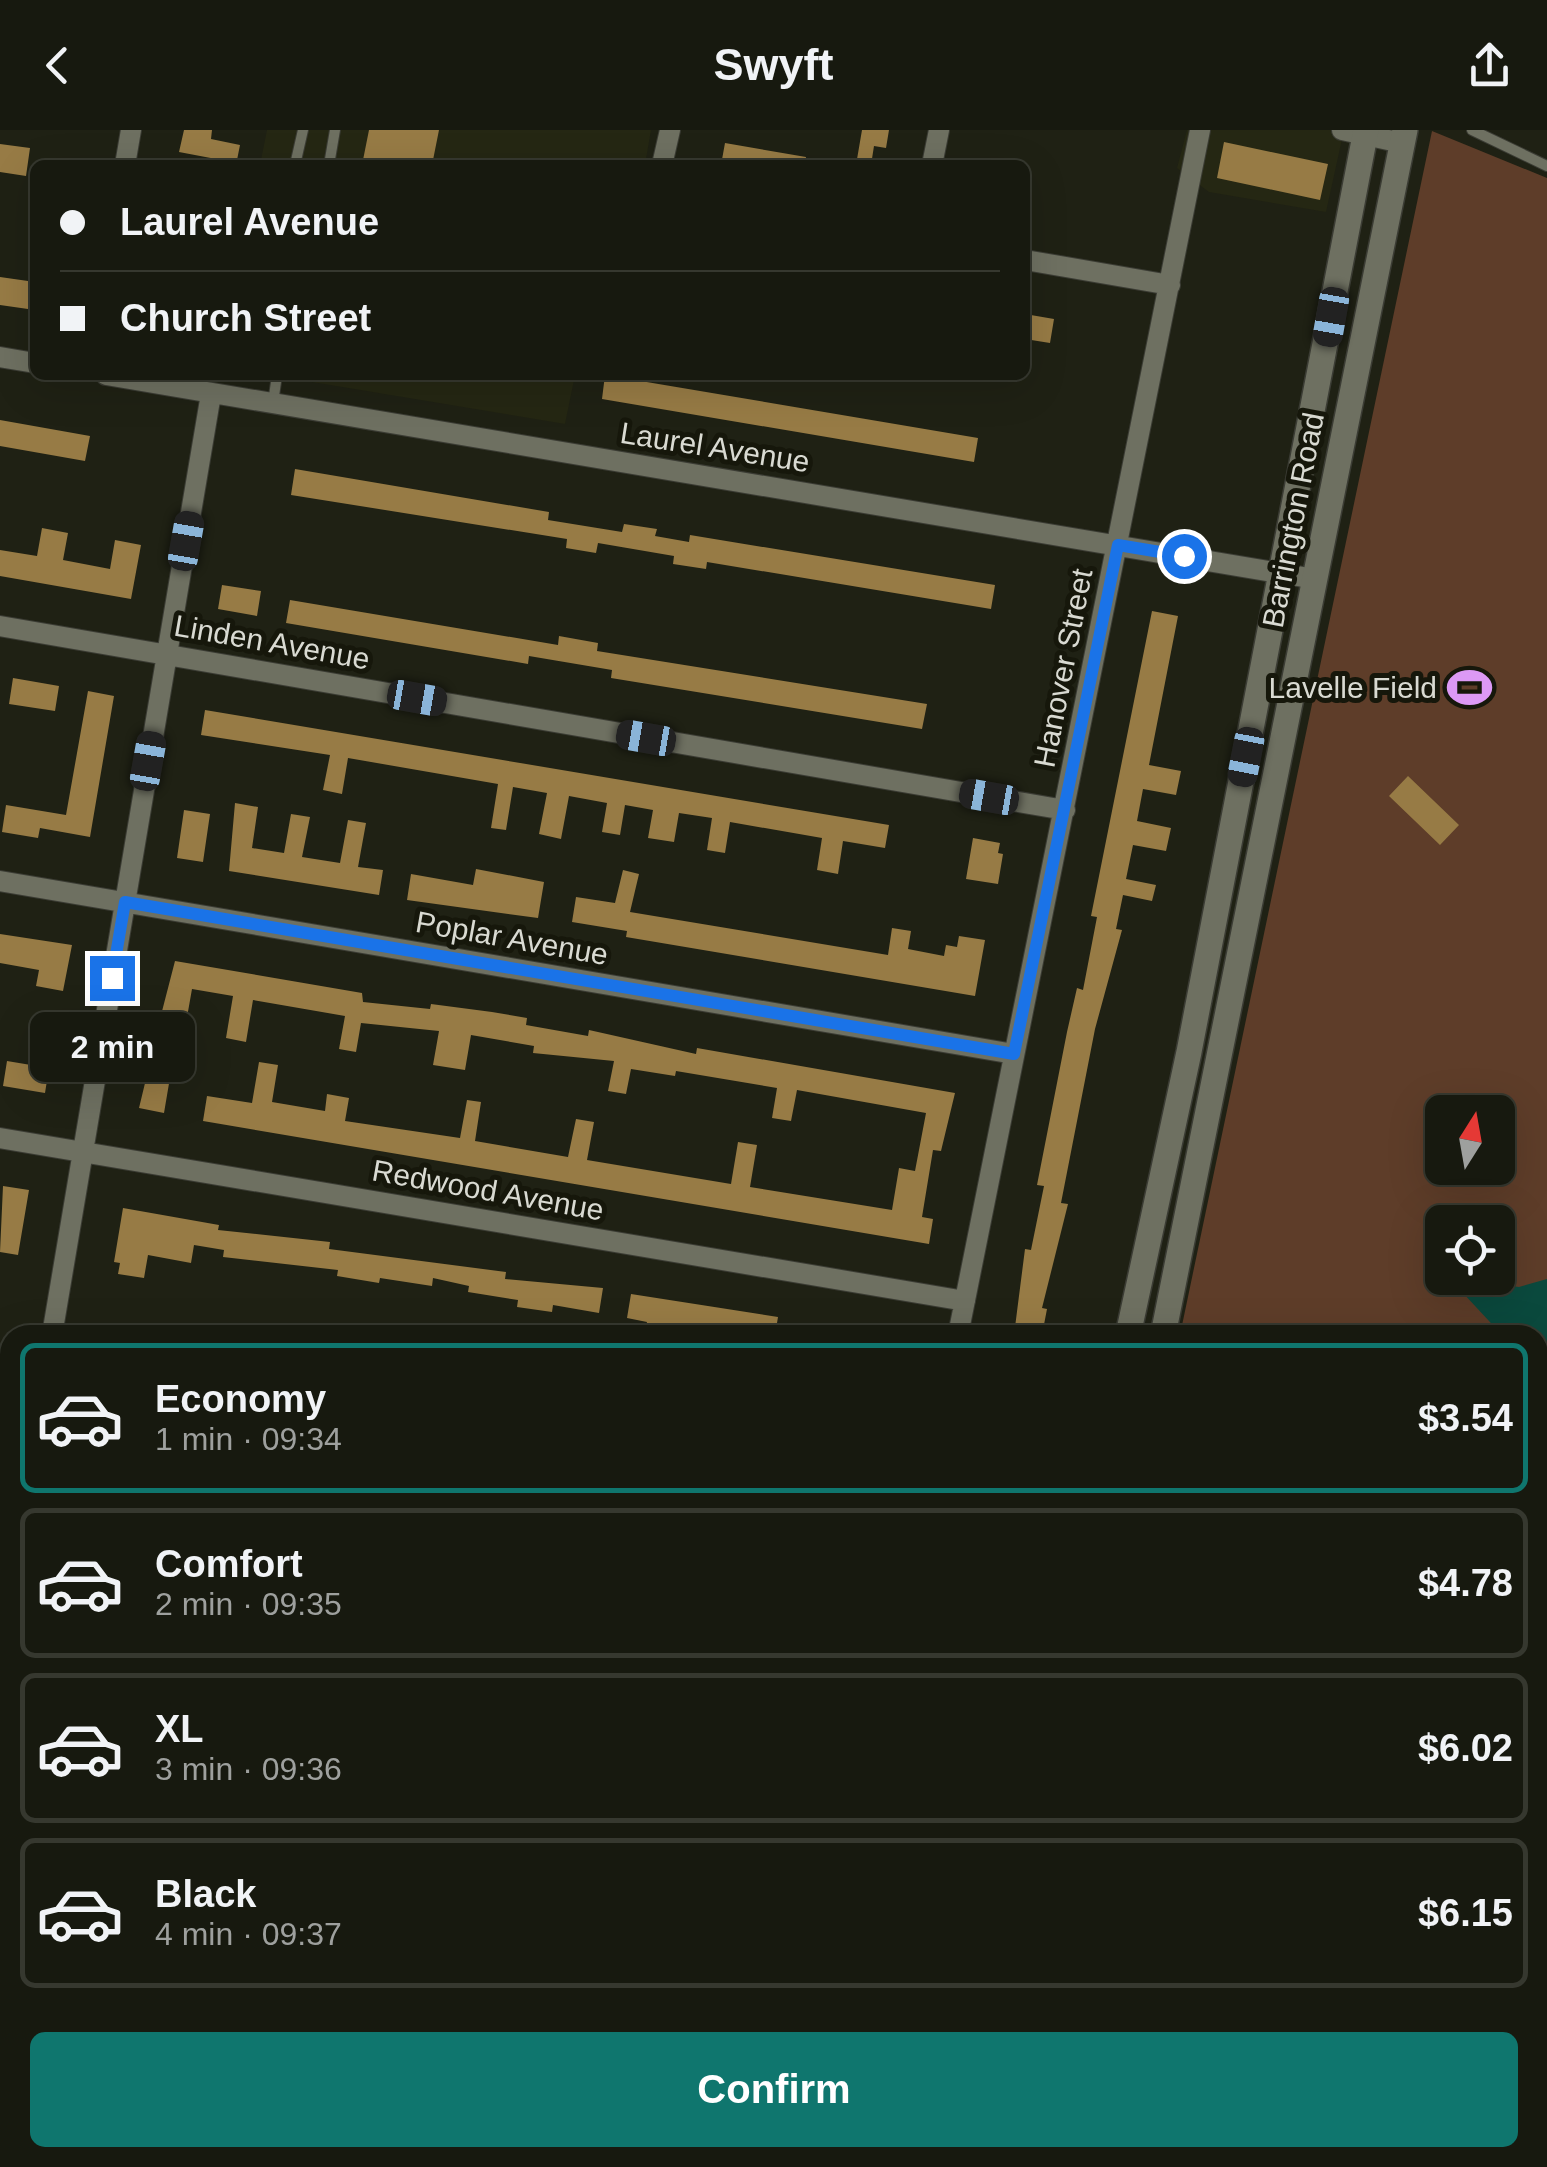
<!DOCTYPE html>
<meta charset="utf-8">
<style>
:root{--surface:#17190f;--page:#24261d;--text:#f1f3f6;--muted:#9ea09e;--line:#36382f;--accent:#0f766e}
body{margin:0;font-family:Arial,sans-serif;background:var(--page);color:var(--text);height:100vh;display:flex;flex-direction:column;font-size:38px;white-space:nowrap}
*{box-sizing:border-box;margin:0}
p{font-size:32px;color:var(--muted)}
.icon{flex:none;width:55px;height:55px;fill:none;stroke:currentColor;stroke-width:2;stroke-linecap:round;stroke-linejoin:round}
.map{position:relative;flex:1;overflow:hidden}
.side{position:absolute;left:0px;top:1195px;width:1548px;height:842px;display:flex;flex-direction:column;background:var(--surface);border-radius:30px 30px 0 0;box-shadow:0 10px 40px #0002,0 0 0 2px var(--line)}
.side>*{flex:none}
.guide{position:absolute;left:30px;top:30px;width:1000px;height:220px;border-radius:15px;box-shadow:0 10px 40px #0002,0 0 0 2px var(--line);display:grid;align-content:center;height:220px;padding:0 30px;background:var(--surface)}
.needle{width:65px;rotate:11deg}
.fabs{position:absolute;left:1425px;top:965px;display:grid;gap:20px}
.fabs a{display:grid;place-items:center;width:90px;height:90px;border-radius:15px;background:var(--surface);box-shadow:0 10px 40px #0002,0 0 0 2px var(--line);font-size:50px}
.end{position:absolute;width:45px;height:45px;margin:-22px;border:12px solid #1a73e8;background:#fff;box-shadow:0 0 0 5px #fff}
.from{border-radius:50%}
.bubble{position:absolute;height:70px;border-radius:15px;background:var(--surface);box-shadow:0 10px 40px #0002,0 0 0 2px var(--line);font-size:32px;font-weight:700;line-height:70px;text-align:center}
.car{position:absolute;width:30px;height:60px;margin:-30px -15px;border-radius:12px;box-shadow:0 0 8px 2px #0007;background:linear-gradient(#222 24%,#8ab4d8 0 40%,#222 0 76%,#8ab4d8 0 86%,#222 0)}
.guide b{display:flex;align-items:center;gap:35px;height:95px;font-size:38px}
.guide b+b{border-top:2px solid var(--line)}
.guide i{width:25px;height:25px;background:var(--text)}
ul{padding:18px 0 0;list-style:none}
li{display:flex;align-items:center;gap:30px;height:150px;margin:0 20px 15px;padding:0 10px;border:5px solid var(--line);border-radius:15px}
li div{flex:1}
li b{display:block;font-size:38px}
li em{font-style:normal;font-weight:700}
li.selected{border-color:var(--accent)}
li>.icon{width:90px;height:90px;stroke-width:1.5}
.primary-button{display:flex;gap:20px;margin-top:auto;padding:20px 30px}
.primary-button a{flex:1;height:115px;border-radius:15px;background:var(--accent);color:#fff;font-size:40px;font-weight:700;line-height:115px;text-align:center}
header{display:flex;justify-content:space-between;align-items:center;height:130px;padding:0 30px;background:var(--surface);font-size:45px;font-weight:700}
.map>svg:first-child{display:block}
</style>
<header><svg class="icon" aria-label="back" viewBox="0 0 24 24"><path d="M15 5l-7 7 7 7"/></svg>Swyft<svg class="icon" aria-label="share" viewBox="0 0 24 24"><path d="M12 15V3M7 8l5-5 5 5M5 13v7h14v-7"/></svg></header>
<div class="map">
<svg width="1547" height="2037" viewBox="0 0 1547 2037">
<rect width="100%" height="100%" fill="#1f2114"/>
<path fill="#252713" d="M267,0h384l-6,35h-385z
M1187,0h157l-18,82 -117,-20 -32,-24z
M270,245h305l-10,49z"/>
<path fill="#5e3d29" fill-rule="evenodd" d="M1432,1l115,47v1483l-9,-2v-324h-358zM1442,982h56v56h-56zM1442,1092h56v56h-56z"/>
<path fill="#0b4a3e" d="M1547,1149v143l-9,-11v-76h-36l-39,-42 9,-13 47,7z"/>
<path fill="#977b45" d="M184,0h28l-1,9 29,6 -4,20h-21l1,-6 -37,-7z
M369,0h70l-7,35h-70z
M862,0h27l-3,18 -12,-2 -3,19h-15z
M1224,12l104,22 -8,36 -103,-22z
M725,13l81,14 -1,8h-84z
M0,14l30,4 -4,28 -26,-4z
M0,147l35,5v28l-35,-5z
M1025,184l29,5 -4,24 -25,-4z
M605,245l373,63 -4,24 -372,-63z
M0,290l90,16 -5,25 -85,-15z
M295,339l254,43 -1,8 74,12 2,-8 33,5 -2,7 34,6 1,-7 305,50 -4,24 -284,-47 -1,7 -33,-5 1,-8 -76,-13 -2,10 -30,-5 1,-9 -276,-44z
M42,398l26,5 -5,27 47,9 5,-29 26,5 -10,54 -131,-23v-26l37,6z
M222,455l39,6 -4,25 -39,-7z
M290,470l268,45 1,-9 39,7 -1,8 330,53 -5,25 -311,-51 1,-8 -83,-14 -1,8 -242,-41z
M1152,481l26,5 -29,149 32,6 -5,24 -33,-6 -6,32 34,7 -5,23 -33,-6 -7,34 30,6 -4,16 -29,-6 -7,34 6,1 -27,99 -34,174 7,1 -26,104 5,1 -5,26h-28l11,-86 6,1 13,-64 -7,-1 30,-153 10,-44 6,2 14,-73 -6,-1z
M13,548l46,8 -4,25 -46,-7z
M88,561l26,5 -24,141 -50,-9 -2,10 -36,-6 4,-27 60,10z
M205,580l684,115 -4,23 -42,-7 -5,33 -21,-4 5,-32 -92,-16 -5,31 -18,-3 5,-32 -33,-5 -5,29 -26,-4 5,-28 -28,-5 -5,30 -18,-3 5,-29 -38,-7 -8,43 -22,-5 8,-41 -34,-6 -7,43 -15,-2 7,-44 -150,-26 -6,36 -19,-4 7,-35 -129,-20z
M1408,646l51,49 -19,20 -51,-49z
M235,673l23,4 -6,41 32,5 7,-39 19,3 -8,40 38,6 8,-43 18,3 -8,44 25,3 -4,25 -150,-24z
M184,680l26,4 -7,48 -26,-4z
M973,708l27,5 -2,10 5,1 -5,30 -32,-5z
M476,739l68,13 -6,36 -131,-18 4,-26 62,11z
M623,740l16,4 -9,38 258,43 4,-27 19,3 -3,18 36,7 2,-11 11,2 2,-11 26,4 -10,56 -349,-59 1,-6 -55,-9 4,-25 39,6z
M0,804l72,11 -9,46 -27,-5 3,-16 -39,-7z
M175,831l187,32 1,9 67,7 1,-5 61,8 35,6 -1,7 62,11 1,-6 107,24 1,-6 258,45 -14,58 -8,-1 -11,67 11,2 -4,25 -726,-123 4,-25 45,7 7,-41 19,3 -6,37 53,9 2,-17 22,4 -4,23 115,17 7,-38 14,2 -6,39 93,16 8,-38 18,3 -7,38 144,24 7,-42 19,3 -7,42 142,23 7,-42 16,3 11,-58 -129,-23 -6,31 -19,-3 5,-30 -101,-17 -1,5 -44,-7 -5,25 -18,-3 6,-30 -81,-8 1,-7 -63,-11 -6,35 -32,-5 6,-34 -78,-8 -5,29 -17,-3 6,-33 -92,-16 -7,42 -20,-4 7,-42 -41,-7 -6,34 -26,-4z
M153,920l21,4 -10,59 -25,-5z
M7,931l42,7 -4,25 -42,-7z
M3,1056l26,4 -11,65 -18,-3z
M123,1078l96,17 -1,5 112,12 -1,7 177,23 -1,7 98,9 -4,25 -46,-8 -1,7 -35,-5 1,-7 -50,-8 1,-6 -36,-8 -1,8 -52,-8 -1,5 -42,-7 1,-6 -115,-13 1,-7 -30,-5 -3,18 -43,-8 -4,23 -26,-4 2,-11 -6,-1z
M631,1164l147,23 -3,18h-64l-38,-7 -1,7h-28l3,-13 -20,-4z"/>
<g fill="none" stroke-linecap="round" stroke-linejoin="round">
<defs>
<path id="lane" d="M1472,0l75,36
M295,35l8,-35
M329,35l6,-35
M273,273l4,-28
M871,2028l4,9
M729,2037l3,-9"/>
<path id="street" d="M1342,0l60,13
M125,35l6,-35
M662,35l8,-35
M932,35l7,-35
M1025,130l145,25
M0,227l35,6
M106,245l1209,204
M0,496l1065,184
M0,751l1014,173
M0,1008l965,163
M52,1205l159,-941
M958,1205l242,-1205
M0,1264l10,2
M0,1518l10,-61
M1538,1538l9,2
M1538,1747l9,4
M0,1779l10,1
M1501,2028l25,9
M0,2036l5,1
M670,2037l3,-9
M1170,2037l2,-9"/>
<path id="secondary" d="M1128,1205l61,-283 177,-922
M1163,1205l242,-1205
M964,2037l2,-9
M997,2037l2,-9"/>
</defs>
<use href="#lane" stroke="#3b3c34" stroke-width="12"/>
<use href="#street" stroke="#3b3c34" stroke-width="22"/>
<use href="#secondary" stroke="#3b3c34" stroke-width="28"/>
<use href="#lane" stroke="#6e7061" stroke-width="10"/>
<use href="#street" stroke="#6e7061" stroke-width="20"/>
<use href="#secondary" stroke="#6e7061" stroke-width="25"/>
</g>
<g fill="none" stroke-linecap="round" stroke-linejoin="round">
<path stroke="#1a73e8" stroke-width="12" d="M112,848l13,-76 889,152 104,-509 66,11"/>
</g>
<defs>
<symbol id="stadium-bare" viewBox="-9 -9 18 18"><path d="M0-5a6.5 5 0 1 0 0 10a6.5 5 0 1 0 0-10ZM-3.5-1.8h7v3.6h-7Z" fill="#dc99f5" stroke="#16170b" stroke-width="2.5" paint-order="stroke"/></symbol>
</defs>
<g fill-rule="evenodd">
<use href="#stadium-bare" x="1438" y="526" width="63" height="63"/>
</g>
<g text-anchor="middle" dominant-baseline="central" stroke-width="10" stroke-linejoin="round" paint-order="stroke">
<g font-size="30" fill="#d9dad2" stroke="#16170b">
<text transform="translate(715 317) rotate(9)">Laurel Avenue</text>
<text transform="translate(1293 390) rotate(-79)">Barrington Road</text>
<text transform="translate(272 512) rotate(10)">Linden Avenue</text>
<text transform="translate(1063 538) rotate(-79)">Hanover Street</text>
<text transform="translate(512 808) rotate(10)">Poplar Avenue</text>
<text transform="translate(488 1060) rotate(10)">Redwood Avenue</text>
</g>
<g font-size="30" fill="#d9dad2" stroke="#16170b" text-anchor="end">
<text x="1437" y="557">Lavelle Field</text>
</g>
</g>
</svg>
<div class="fabs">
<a><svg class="needle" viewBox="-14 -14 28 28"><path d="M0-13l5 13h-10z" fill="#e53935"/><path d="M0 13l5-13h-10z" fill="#9ea09e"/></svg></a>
<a><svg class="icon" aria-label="locate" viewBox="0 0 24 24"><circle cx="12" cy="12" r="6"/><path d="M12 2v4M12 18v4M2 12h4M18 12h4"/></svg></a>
</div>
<i class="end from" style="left:1184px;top:426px"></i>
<i class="end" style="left:112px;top:848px"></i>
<div class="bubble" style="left:30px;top:882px;width:165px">2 min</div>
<i class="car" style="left:1331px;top:187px;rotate:190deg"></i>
<i class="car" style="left:186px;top:411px;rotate:10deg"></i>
<i class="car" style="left:417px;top:568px;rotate:100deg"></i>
<i class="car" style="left:646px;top:608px;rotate:280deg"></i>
<i class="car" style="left:1246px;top:627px;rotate:191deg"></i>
<i class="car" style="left:148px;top:631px;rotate:10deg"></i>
<i class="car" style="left:989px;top:667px;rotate:280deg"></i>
<div class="guide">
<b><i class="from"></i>Laurel Avenue</b>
<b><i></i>Church Street</b>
</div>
<section class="side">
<ul>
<li class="selected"><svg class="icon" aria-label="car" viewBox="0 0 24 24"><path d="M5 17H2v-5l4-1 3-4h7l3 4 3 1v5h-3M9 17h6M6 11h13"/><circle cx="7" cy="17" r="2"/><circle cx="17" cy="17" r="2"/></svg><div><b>Economy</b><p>1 min · 09:34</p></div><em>$3.54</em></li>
<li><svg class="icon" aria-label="car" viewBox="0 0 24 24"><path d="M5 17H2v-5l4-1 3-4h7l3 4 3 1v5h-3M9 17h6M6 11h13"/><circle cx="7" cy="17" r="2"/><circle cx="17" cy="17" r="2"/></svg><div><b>Comfort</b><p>2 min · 09:35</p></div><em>$4.78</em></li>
<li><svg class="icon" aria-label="car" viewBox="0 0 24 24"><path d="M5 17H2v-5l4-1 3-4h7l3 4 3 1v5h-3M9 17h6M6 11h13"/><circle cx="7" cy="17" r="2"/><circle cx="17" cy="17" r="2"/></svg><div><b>XL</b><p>3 min · 09:36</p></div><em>$6.02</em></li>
<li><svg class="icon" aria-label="car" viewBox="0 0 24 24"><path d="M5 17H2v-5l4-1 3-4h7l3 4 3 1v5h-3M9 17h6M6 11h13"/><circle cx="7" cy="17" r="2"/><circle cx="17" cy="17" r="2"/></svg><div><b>Black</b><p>4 min · 09:37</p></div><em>$6.15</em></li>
</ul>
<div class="primary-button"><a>Confirm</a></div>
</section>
</div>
